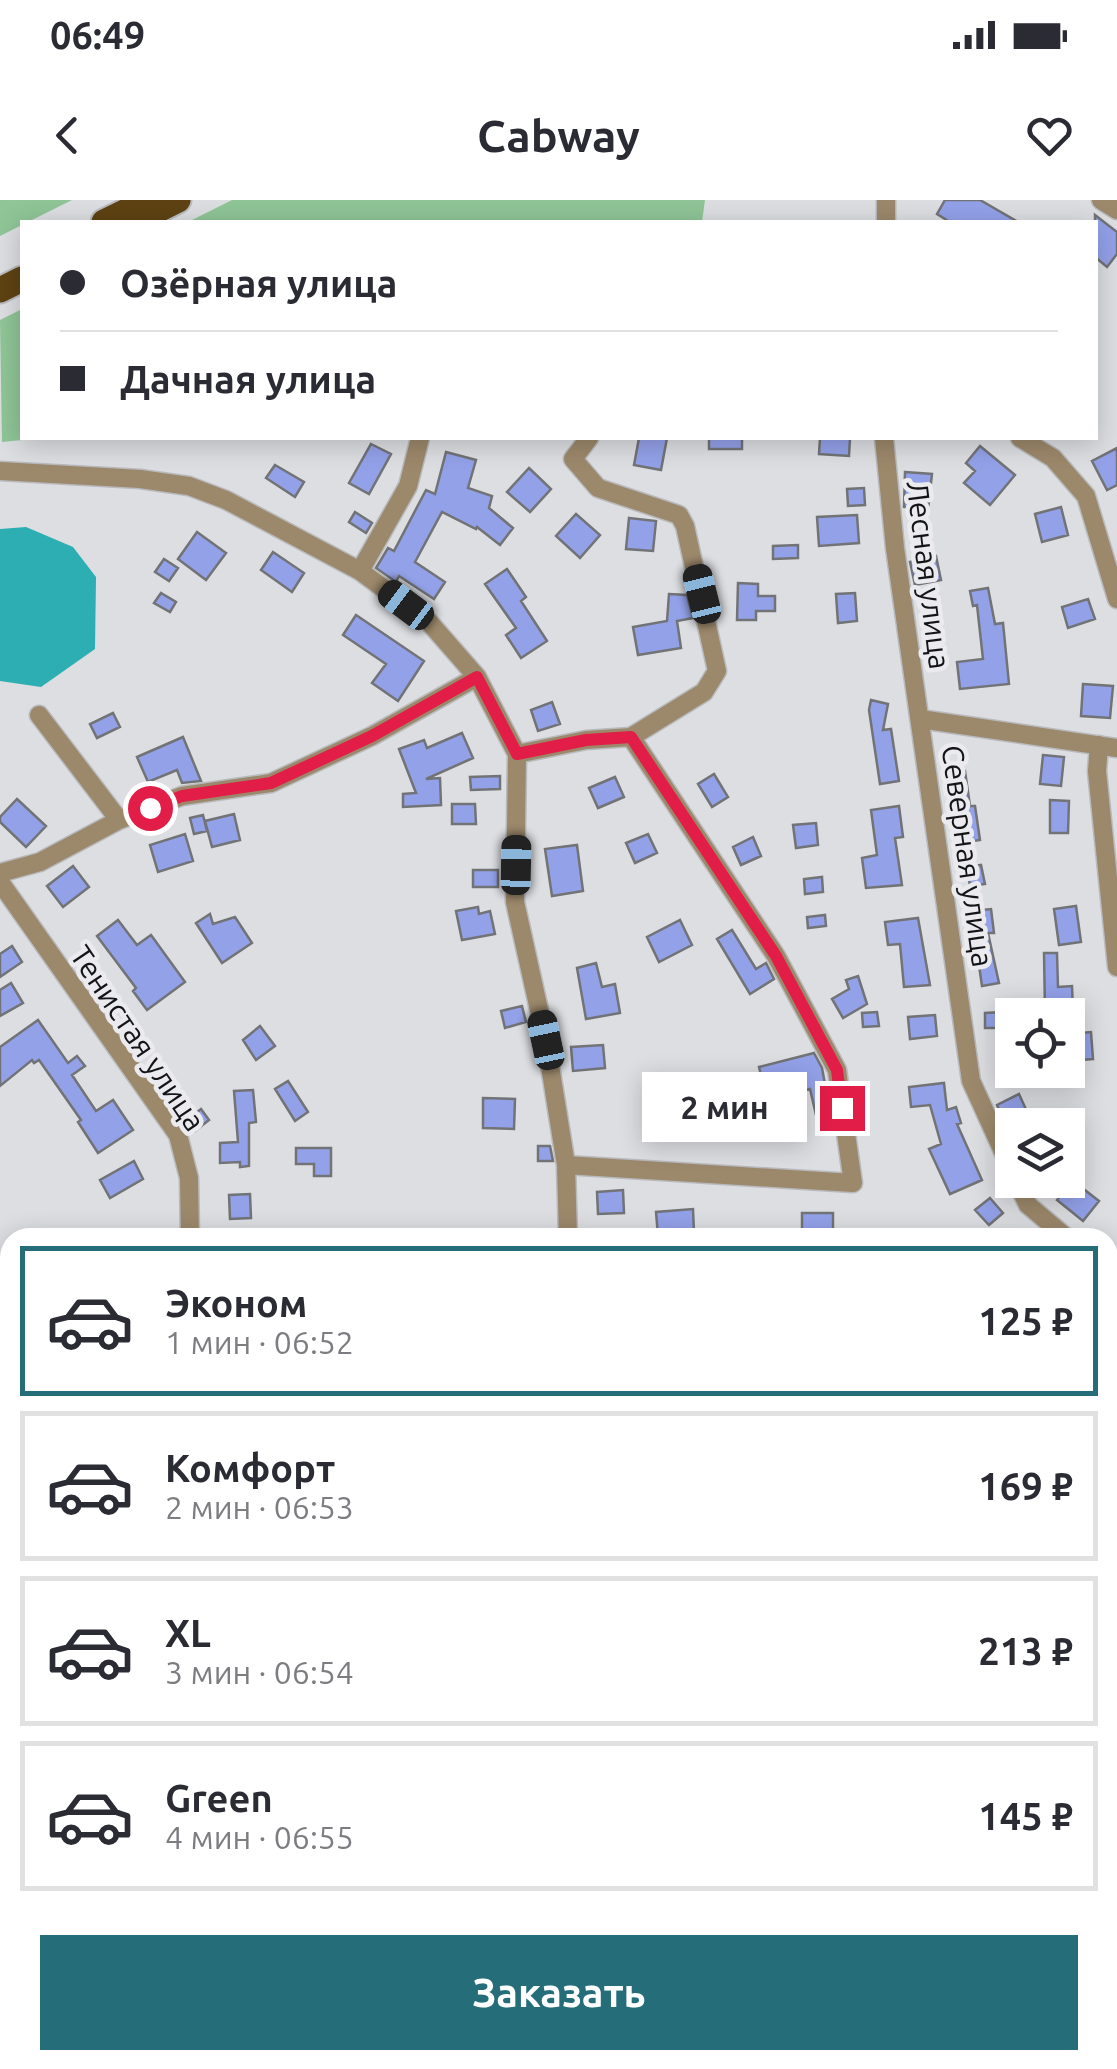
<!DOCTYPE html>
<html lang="ru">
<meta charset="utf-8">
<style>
:root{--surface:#fff;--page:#f7f7f7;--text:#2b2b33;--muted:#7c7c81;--line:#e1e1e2;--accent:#266d7a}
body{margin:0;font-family:Ubuntu,sans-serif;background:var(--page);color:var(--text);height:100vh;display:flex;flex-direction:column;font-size:38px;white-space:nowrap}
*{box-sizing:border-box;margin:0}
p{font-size:32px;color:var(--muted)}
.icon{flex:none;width:55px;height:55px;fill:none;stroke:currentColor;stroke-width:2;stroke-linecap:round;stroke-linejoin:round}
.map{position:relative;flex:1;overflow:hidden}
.panel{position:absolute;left:0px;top:1028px;width:1118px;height:842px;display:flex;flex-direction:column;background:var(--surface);border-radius:30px 30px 0 0;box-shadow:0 5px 25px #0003}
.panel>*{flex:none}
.banner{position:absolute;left:20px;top:20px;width:1078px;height:220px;border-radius:0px;box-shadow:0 5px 25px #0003;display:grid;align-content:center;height:220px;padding:0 40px;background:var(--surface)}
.controls{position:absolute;left:995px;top:798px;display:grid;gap:20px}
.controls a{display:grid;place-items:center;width:90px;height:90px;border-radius:0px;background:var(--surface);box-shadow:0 5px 25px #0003;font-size:50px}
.end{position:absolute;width:45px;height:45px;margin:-22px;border:12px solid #e11d48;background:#fff;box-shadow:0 0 0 5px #fff}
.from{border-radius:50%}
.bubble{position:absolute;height:70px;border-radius:0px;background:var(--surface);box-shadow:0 5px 25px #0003;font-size:32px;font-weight:700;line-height:70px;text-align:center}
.car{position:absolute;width:30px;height:60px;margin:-30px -15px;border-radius:12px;box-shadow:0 0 8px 2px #0007;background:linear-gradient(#222 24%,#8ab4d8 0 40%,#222 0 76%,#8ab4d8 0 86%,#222 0)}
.banner b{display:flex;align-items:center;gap:35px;height:95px;font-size:38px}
.banner b+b{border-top:2px solid var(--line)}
.banner i{width:25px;height:25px;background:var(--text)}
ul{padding:18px 0 0;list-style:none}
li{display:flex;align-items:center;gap:30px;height:150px;margin:0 20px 15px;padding:0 20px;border:5px solid var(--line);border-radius:0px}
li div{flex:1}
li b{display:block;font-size:38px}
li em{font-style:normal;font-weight:700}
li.current{border-color:var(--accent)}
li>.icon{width:90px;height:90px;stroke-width:1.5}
.primary-button{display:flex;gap:20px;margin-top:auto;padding:20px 40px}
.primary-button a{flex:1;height:115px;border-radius:0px;background:var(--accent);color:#fff;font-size:40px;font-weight:700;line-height:115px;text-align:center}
.status{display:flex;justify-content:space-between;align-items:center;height:70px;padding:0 50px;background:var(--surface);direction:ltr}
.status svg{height:28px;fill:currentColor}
header{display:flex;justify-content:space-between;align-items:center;height:130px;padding:0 40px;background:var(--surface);font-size:45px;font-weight:700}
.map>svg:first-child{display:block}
</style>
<div class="status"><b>06:49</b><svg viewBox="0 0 49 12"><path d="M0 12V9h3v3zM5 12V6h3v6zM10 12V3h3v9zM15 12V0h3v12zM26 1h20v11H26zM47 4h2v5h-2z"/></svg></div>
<header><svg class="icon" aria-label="back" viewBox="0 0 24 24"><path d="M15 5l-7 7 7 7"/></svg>Cabway<svg class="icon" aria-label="heart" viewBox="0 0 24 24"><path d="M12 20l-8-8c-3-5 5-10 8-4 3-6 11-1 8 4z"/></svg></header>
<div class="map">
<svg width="1117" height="1869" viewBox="0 0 1117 1869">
<rect width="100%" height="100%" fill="#dddee2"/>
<path fill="#8fc597" d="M0,0h72l-72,36z
M232,0h473l-3,22h-514z
M22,109v129h21l-41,4 -2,-122z
M0,1758l10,26v76h29l4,9h-43z"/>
<path fill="#2caeb3" d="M26,327l47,20 23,30 -1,72 -54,38 -41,-6v-152z"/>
<path fill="#93a1e9" stroke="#727376" stroke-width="2.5" d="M945,0h35l38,22h-68l-13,-8z
M1095,15l22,17v22l-10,13 -12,-10z
M639,238h28l-6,32 -27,-5z
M709,238h33v11h-33z
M820,238h30l-1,18 -30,-2z
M371,244l20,10 -22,40 -20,-11z
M980,246l35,29 -25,30 -26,-22 11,-12 -9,-8z
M1117,248v37l-10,5 -15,-29z
M446,252l30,8 -8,28 24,8 -3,12 24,20 -13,17 -23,-18 -1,2 -34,-17 -27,50 30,20 -11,17 -35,-23 -3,6 -20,-14 12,-20 6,3 32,-61 9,4z
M275,265l29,17 -9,15 -29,-19z
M529,268l22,21 -21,23 -23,-20z
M905,272l27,2 -4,36 -24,-3z
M864,288l1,17 -17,1 -1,-17z
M1061,307l7,28 -26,7 -7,-28z
M355,312l17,11 -6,10 -17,-11z
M576,314l24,21 -20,23 -24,-22z
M857,315l2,28 -40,3 -2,-29z
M629,318l27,3 -3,30 -27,-2z
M197,332l29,21 -20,27 -28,-21z
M798,345v13l-25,1v-13z
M273,352l31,21 -12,19 -31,-22z
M936,356l5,24 -26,5 -5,-23z
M164,359l14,9 -9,13 -14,-9z
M507,369l19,28 -5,4 26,40 -26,17 -15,-23 10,-7 -31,-44z
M738,383l20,1v12h17v15h-19v9h-19z
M988,388l7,36 8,-1 6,61 -49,5 -3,-27 26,-3 -6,-54 -4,1 -3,-15z
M161,393l15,9 -6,10 -16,-9z
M855,393l2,28 -19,2 -2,-29z
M669,394l18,1 6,23 -16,3 4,27 -43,7 -5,-28 34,-6z
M1088,399l7,20 -27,9 -6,-21z
M356,415l68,46 -26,40 -26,-18 14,-19 -43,-29z
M1083,484l30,2 -3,32 -29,-2z
M871,500l17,4 -5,26 8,-1 8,52 -19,3 -11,-74z
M552,502l8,22 -22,7 -7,-21z
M113,513l7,14 -23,11 -7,-14z
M462,533l11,25 -47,21 14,-1 1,27 -38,2v-13l13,-1 -17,-44 25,-9 3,8z
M183,537l18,44 -19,2 -5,-13 -29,12 -11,-25z
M1043,555l21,2 -3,29 -21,-2z
M965,571l5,35h5l5,34 -20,3 -11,-69z
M714,574l14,23 -16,10 -14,-23z
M500,576v13l-29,1 -1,-13z
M615,577l9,20 -26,11 -9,-20z
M17,599l29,27 -20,21 -26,-25v-5z
M1050,600l19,1 -1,32h-18z
M452,604h23l1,20h-24z
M899,606l4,31 -8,1 7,47 -36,3 -4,-30 15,-3 -6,-45z
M234,614l6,26 -28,7 -7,-26z
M203,615l4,16 -13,3 -4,-16z
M816,623l2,22 -22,3 -3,-23z
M185,634l8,27 -35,11 -8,-27z
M648,634l9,19 -22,10 -9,-20z
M753,637l8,19 -20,9 -8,-18z
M577,645l6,46 -31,5 -7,-47z
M981,665l4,19 -15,2 -3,-19z
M73,666l16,21 -26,20 -16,-21z
M473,670h25v17h-25z
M822,677l1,15 -18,2 -1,-15z
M1076,706l5,36 -22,3 -5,-36z
M478,707l1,7 11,-3 5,23 -33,6 -6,-29z
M991,709l3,24h-6l11,50 -17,3 -11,-75z
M210,714l3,10 22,-7 17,26 -30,20 -26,-40z
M825,715l1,11 -18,2 -1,-11z
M918,718l12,67 -26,2 -4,-43 -12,1 -3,-23z
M118,720l19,25 14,-10 34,47 -38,28 -14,-19 3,-3 -39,-52z
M680,720l12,25 -33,17 -12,-25z
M732,730l24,39 10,-6 8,16 -24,15 -33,-55z
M12,746l10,16 -22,15v-23z
M1044,753h13l1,34 14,-1 1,24 -28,1z
M596,763l6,24 13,-3 5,29 -34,6 -9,-51z
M858,776l9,28 -24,14 -11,-19 17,-10 -3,-9z
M11,783l12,20 -23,13v-26z
M522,806l4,16 -21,6 -4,-17z
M877,812l2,14 -16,1 -1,-14z
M1002,812l1,16h-18v-15z
M935,815l2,21 -27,3 -2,-22z
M38,820l30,43 9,-7 8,10 -13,9 24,36 17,-11 20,30 -35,23 -20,-31 3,-2 -42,-60 -5,3 -2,-3 -32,26v-39z
M260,826l15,20 -19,14 -13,-20z
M1091,832l2,27 -25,2v-27z
M603,845l2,23 -32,3 -2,-24z
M814,853l8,15 8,43 -14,4 -6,-26 -43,11 -8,-33z
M288,881l20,31 -13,9 -20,-32z
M944,883l3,27 9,-3 5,16 -4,1 25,56 -32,14 -21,-45 12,-5 -11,-39 -19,2 -2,-20z
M253,890l3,32 -7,1v43l-9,1v-5l-20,1v-20l18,-1 -4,-51z
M1019,894l14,31h-27l-9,-20z
M483,898l32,1 -1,30 -31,-1z
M201,909l8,11 -14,11 -8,-11z
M538,946h12l3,15h-15z
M296,948h35v28h-17v-12h-18z
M134,961l9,18 -33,19 -10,-18z
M1072,980l27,21 -16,20 -26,-21z
M623,990l1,23 -26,1 -1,-22z
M250,994l1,24 -21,1 -1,-24z
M990,998l13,15 -14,12 -14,-15z
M693,1009l1,24 -36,3 -2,-24z
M802,1013h31v23h-31z"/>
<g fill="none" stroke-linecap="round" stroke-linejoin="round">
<defs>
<path id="minor" d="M1101,0l16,10
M886,22v-22
M884,238l11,110 76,533 41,90
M1020,238l33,20 33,38 31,103
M0,271l140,8 49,7 37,14 134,71 69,51 48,55 40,77 -2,148 31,139 20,124 2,73
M360,371l48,-85 12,-48
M39,515l80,105
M920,519l197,29
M1099,545l-2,26 20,196
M517,554l69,-14 45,-3 73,-45 13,-21 -32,-145 -6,-11 -81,-27 -25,-29 16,-21
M0,673l40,-11 79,-42 63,-24 89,-13 101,-47 105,-59
M0,682l178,253 11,43 1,60
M566,965l287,18 -16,-113 -61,-114 -145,-219
M1016,980l12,25 39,33
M1108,1062l9,6
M0,1250l10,6
M1108,1368l3,37 6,22
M0,1506l10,2
M1108,1629h9
M773,1860l234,9
M203,1869l3,-9
M572,1869v-9"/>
<path id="primary" d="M138,20l40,-20
M104,22l45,-22
M0,90l22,-11"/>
</defs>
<use href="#minor" stroke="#b9babd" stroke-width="21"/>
<use href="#primary" stroke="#b9babd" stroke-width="29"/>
<use href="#minor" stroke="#9c886b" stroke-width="18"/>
<use href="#primary" stroke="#5e4213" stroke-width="25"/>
</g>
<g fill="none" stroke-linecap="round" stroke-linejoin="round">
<path stroke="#e11d48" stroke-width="12" d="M150,608l32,-12 89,-13 101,-47 105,-59 40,77 69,-14 45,-3 145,219 61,114 5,38"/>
</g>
<g text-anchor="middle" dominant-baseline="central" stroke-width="9" stroke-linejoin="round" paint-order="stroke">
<g font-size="30" fill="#131415" stroke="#ebebef">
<text transform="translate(929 375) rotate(83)">Лесная улица</text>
<text transform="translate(968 656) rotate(82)">Северная улица</text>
<text transform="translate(138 838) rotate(56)">Тенистая улица</text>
</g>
</g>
</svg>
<div class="controls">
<a><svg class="icon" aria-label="locate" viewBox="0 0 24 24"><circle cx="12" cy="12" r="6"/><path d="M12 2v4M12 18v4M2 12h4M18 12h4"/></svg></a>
<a><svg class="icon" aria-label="layers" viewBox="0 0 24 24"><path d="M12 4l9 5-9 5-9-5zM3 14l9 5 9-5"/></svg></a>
</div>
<i class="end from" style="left:150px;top:608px"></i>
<i class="end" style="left:842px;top:908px"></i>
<div class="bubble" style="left:642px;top:872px;width:165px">2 мин</div>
<i class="car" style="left:702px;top:394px;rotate:346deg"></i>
<i class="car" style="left:406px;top:405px;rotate:307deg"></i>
<i class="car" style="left:516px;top:665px;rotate:1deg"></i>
<i class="car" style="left:546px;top:840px;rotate:348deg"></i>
<div class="banner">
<b><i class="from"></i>Озёрная улица</b>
<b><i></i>Дачная улица</b>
</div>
<section class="panel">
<ul>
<li class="current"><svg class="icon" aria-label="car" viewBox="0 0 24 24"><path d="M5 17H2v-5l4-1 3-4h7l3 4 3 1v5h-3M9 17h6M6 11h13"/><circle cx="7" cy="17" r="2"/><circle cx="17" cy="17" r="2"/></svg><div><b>Эконом</b><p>1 мин · 06:52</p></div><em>125 ₽</em></li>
<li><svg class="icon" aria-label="car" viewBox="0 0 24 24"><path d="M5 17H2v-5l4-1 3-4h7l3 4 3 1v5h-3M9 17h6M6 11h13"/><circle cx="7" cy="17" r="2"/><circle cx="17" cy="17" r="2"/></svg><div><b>Комфорт</b><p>2 мин · 06:53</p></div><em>169 ₽</em></li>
<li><svg class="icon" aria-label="car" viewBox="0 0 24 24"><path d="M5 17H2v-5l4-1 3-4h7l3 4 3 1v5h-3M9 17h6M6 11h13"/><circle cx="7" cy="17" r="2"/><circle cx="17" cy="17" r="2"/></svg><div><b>XL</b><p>3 мин · 06:54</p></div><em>213 ₽</em></li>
<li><svg class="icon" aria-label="car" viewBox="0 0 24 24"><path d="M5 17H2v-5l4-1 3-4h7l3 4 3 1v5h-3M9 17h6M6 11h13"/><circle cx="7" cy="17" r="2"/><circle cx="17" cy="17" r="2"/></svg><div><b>Green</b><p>4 мин · 06:55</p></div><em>145 ₽</em></li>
</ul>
<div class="primary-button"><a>Заказать</a></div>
</section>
</div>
